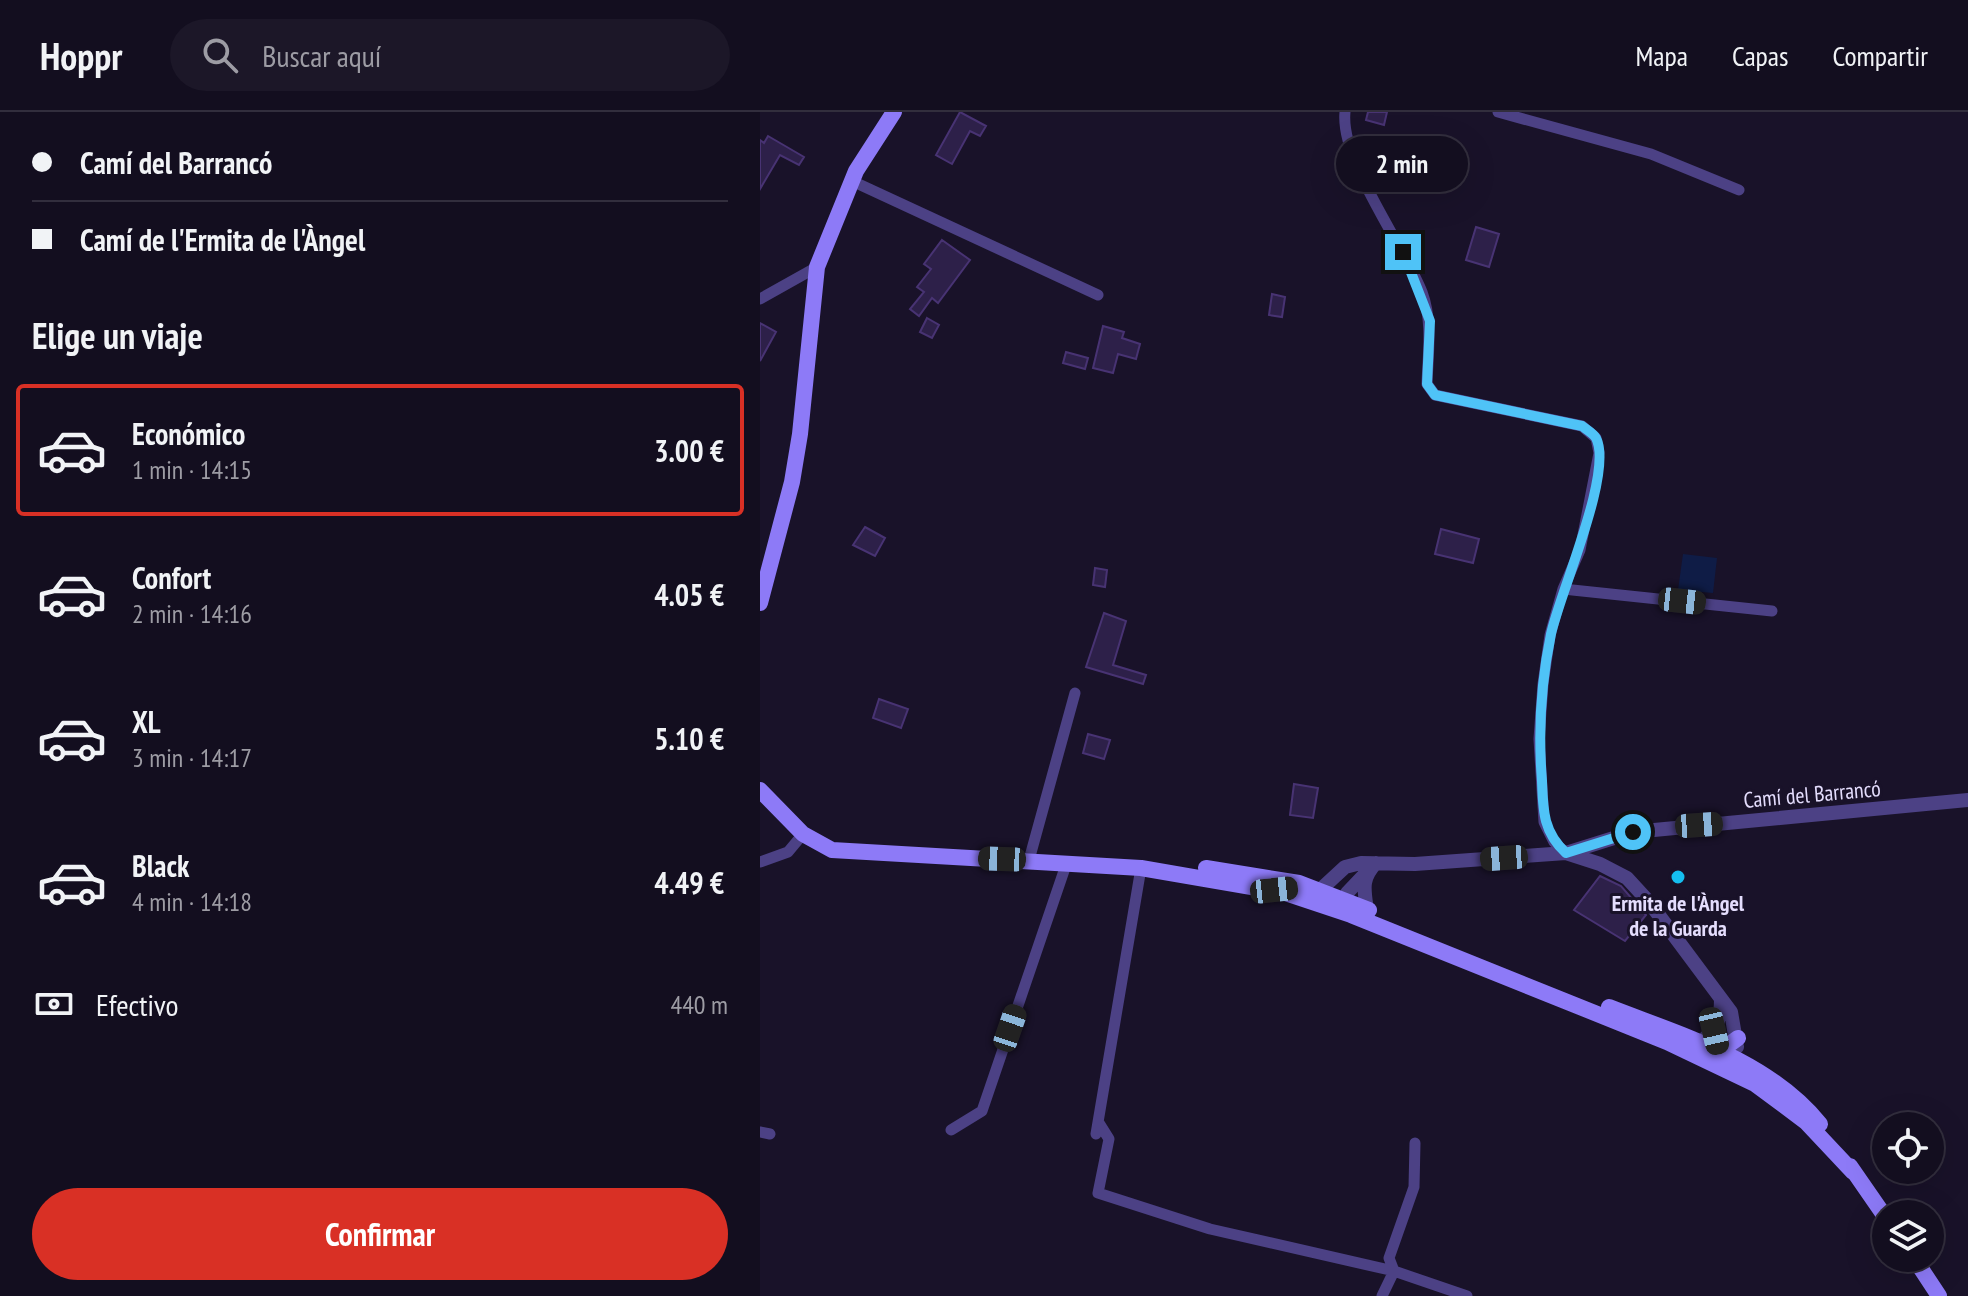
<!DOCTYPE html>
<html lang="es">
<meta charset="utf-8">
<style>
:root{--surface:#130e1f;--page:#1c1728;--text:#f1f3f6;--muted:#9d9ca4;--line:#322e3d;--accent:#d93025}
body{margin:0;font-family:"PT Sans Narrow",sans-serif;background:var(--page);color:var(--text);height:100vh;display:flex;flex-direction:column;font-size:30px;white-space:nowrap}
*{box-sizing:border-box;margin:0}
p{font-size:26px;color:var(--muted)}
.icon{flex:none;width:44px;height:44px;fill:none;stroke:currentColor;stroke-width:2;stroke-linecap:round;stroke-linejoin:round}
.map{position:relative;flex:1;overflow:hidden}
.sheet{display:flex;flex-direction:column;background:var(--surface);width:760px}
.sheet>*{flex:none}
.hud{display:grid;align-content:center;height:176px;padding:0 32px;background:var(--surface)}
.tools{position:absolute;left:1112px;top:1000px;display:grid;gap:16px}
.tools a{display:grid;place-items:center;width:72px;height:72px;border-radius:50%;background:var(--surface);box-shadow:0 8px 32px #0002,0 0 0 2px var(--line);font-size:40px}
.end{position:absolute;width:36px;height:36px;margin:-18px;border:10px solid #4fc3f7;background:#111;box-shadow:0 0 0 4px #111}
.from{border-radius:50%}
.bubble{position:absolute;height:56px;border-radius:28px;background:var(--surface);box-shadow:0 8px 32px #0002,0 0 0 2px var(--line);font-size:26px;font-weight:700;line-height:56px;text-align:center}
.car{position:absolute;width:24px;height:48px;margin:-24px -12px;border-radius:10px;box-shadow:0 0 6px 2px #0007;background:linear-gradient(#222 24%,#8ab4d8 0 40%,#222 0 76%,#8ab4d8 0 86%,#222 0)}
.hud b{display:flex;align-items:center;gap:28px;height:76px;font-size:30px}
.hud b+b{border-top:2px solid var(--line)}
.hud i{width:20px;height:20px;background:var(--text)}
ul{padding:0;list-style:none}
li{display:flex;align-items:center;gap:24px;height:132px;margin:0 16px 12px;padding:0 16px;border:4px solid transparent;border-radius:8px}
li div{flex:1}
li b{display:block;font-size:30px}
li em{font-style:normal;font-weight:700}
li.selected{border-color:var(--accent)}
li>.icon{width:72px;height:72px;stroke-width:1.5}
h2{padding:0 32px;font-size:36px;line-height:96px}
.pay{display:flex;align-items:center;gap:20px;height:88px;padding:0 32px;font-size:30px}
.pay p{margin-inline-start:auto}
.cta{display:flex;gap:16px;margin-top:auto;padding:16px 32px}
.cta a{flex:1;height:92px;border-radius:48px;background:var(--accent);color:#fff;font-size:32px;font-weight:700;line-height:92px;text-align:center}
header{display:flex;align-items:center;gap:48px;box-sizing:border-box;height:112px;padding:0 40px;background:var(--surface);border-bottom:2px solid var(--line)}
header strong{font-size:38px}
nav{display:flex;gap:44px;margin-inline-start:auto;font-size:28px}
.search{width:560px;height:72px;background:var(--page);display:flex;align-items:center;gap:20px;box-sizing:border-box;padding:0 28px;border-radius:44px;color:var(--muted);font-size:30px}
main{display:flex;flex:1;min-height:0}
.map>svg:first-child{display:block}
</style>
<header>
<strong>Hoppr</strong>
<div class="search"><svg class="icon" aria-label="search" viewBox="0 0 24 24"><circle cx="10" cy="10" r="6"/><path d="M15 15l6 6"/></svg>Buscar aquí</div>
<nav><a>Mapa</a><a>Capas</a><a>Compartir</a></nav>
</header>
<main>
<section class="sheet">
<div class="hud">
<b><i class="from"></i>Camí del Barrancó</b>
<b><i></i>Camí de l'Ermita de l'Àngel</b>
</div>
<h2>Elige un viaje</h2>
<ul>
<li class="selected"><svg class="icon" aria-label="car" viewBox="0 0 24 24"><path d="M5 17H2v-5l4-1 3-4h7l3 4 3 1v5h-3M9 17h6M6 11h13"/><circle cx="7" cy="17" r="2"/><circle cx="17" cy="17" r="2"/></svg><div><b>Económico</b><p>1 min · 14:15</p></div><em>3.00 €</em></li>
<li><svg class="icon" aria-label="car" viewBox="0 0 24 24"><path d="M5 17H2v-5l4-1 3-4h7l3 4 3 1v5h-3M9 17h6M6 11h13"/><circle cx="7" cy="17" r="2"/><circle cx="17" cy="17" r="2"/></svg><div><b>Confort</b><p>2 min · 14:16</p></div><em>4.05 €</em></li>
<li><svg class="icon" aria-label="car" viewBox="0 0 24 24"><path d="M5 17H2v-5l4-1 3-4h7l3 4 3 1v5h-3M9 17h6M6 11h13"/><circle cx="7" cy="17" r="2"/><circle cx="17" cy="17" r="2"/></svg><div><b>XL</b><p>3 min · 14:17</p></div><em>5.10 €</em></li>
<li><svg class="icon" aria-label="car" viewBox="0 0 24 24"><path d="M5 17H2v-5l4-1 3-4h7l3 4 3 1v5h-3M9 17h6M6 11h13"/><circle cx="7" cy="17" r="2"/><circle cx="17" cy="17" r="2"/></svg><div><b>Black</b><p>4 min · 14:18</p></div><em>4.49 €</em></li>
</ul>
<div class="pay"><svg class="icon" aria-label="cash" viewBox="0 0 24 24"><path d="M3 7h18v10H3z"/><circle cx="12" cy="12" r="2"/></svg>Efectivo<p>440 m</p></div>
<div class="cta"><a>Confirmar</a></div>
</section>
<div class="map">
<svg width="1208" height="1184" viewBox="0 0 1208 1184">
<rect width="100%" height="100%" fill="#191229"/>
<path fill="#0f1c46" d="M923,442l34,4 -4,35 -35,-3z"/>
<path fill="#2d2049" stroke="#483373" stroke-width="2" d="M200,0l26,14 -6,10 -10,-5 -18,33 -16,-9z
M608,0h19l-3,13 -18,-5z
M8,24l36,21 -5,8 -19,-10 -20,34v-49l4,3z
M716,115l23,7 -10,33 -23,-7z
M182,128l28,20 -32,43 -6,-5 -13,18 -9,-7 14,-17 -7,-5 14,-18 -7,-5z
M512,182l13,3 -3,20 -13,-2z
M167,206l12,7 -7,13 -12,-6z
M0,211l16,9 -16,29z
M343,214l21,6 -2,6 18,6 -4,15 -18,-5 -5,19 -20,-5z
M306,240l22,6 -3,11 -22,-6z
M105,415l20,11 -10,18 -22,-11z
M681,417l38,10 -6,24 -38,-9z
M335,456l12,2 -2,17 -12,-2z
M344,501l22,8 -13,44 33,10 -3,9 -57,-17z
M119,587l29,10 -7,19 -28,-10z
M328,622l22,6 -6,19 -21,-6z
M534,672l24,4 -5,30 -23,-3z
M840,764l21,10 25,29 -21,26 -51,-31z"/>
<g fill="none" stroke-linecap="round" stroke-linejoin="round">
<path stroke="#4c4185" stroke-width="11" d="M585,0c-5,49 57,130 77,180 11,30 6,61 5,92l8,11 147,31 14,12 3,15 -19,97 -17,39 -13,46 -7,49 -4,55 5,83 10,20 12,11
M738,0l153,42 88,36
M92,69l246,114
M0,187l57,-32
M803,477l209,22
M269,748l46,-167
M0,750l28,-10 15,-18
M339,1011l10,16 -11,54 112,36 184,42 -12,25
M191,1018l31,-19 85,-249
M0,1020l10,2
M336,1022l45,-266
M655,1031l-1,44 -25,71 5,13 73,25"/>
<path stroke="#4c4185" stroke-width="14" d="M806,741l34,11 27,14 22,24 82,110 6,35
M559,779l26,-24 16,-4 54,1 151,-11 67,-21 335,-32
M587,781l18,-19
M607,798c-3,-21 -6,-31 9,-47
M939,931c17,-13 22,-22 22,-44"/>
<path stroke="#8d7af7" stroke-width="16" d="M0,491l32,-121 8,-48 17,-167 39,-96 38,-59
M0,678l43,44 29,16 309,18 144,25 66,22 316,127 88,42 51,38 47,50
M446,756l93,15 70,27
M849,895c74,29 159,53 211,117
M951,941l8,-1 19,-14
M1090,1054l36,52
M1154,1146l25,38"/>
</g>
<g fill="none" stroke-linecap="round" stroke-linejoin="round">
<path stroke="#4fc3f7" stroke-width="10" d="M643,140l27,69 -3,63 8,11 147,31c4,3 12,8 14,12 18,34 -37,157 -45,196 -10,48 -13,98 -9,147 1,29 1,51 24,72l67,-21"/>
</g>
<circle fill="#15bef0" stroke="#191229" stroke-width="3" cx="918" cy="765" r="8"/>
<g text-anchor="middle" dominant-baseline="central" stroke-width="6" stroke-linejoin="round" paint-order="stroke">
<g font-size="22" fill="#e4ddfd" stroke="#191229">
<text transform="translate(1052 682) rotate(-5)">Camí del Barrancó</text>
</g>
<g font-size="22" font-weight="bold" fill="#e4ddfd" stroke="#191229">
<text x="918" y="791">Ermita de l'Àngel<tspan x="918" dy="25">de la Guarda</tspan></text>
</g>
</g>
</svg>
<div class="tools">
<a><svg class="icon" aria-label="locate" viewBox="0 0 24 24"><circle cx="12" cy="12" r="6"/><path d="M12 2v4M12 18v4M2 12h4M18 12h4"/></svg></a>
<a><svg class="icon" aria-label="layers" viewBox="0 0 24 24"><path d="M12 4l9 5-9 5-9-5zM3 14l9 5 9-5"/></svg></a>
</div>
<i class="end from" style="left:873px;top:720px"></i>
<i class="end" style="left:643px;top:140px"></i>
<div class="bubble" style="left:576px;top:24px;width:132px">2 min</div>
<i class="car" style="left:922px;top:489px;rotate:96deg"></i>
<i class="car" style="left:939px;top:713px;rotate:86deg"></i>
<i class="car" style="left:744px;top:746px;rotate:266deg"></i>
<i class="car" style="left:242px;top:747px;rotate:272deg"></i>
<i class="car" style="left:514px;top:778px;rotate:84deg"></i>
<i class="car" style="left:250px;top:916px;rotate:19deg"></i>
<i class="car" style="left:954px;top:919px;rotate:167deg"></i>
</div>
</main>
